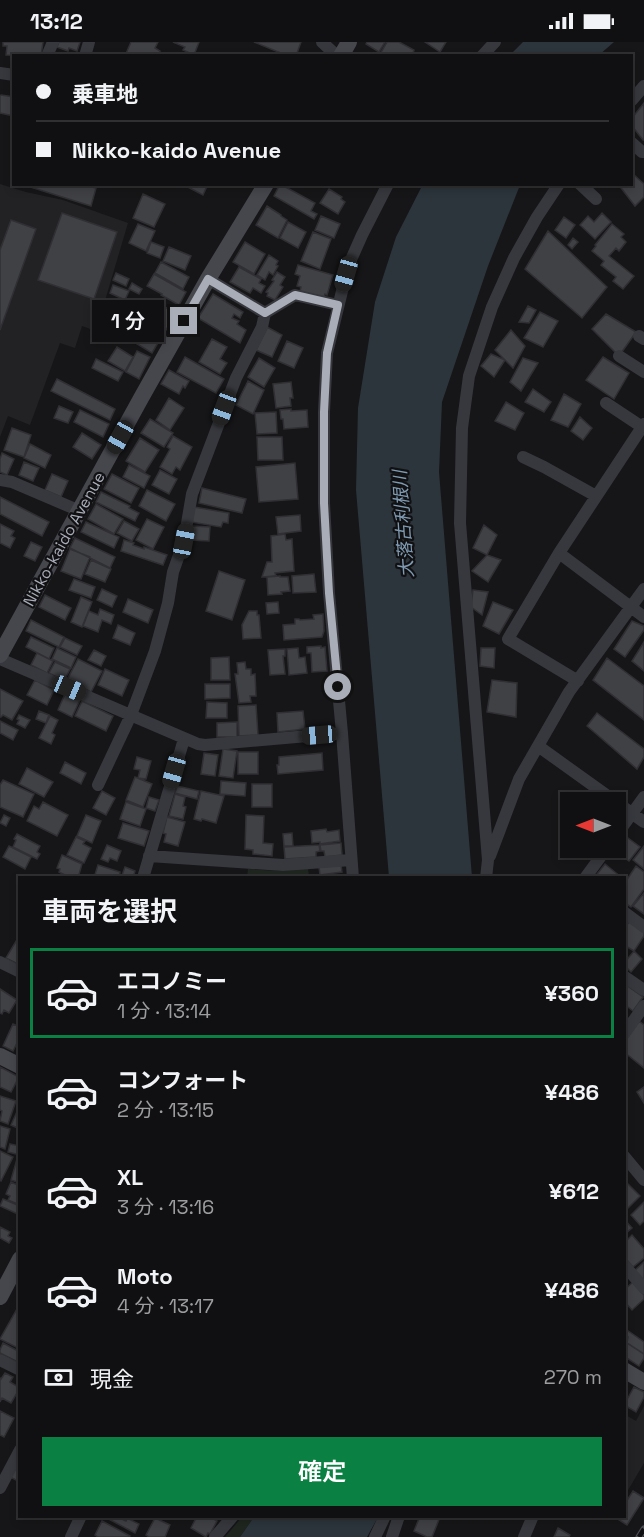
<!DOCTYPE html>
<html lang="ja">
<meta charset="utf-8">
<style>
:root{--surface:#101012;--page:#19191b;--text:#f1f3f6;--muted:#9c9d9f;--line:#303032;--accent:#0b8043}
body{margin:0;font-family:"Space Grotesk","Noto Sans JP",sans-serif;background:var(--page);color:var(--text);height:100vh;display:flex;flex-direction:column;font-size:22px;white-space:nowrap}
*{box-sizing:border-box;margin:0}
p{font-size:20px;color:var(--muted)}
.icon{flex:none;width:33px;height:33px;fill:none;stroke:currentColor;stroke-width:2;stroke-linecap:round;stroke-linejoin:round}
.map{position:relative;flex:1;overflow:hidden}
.details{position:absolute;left:18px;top:834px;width:608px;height:642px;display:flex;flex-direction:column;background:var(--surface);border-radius:0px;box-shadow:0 3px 9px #0003,0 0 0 2px var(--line)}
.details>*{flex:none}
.hud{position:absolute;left:12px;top:12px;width:621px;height:132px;border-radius:0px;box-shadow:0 3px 9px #0003,0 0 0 2px var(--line);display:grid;align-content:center;height:132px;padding:0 24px;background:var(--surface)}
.needle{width:39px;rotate:270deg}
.controls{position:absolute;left:560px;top:750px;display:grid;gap:12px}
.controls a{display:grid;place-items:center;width:66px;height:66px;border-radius:0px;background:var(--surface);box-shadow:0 3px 9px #0003,0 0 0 2px var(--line);font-size:30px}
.end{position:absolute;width:27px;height:27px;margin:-14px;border:8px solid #a8adb8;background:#111;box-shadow:0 0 0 3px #111}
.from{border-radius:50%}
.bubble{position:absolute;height:42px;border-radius:0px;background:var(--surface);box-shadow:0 3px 9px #0003,0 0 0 2px var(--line);font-size:20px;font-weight:600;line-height:42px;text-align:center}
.car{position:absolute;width:18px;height:36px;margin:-18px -9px;border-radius:8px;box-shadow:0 0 4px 2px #0007;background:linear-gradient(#222 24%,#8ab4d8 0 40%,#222 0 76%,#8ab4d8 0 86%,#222 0)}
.hud b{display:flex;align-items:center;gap:21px;height:57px;font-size:22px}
.hud b+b{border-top:2px solid var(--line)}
.hud i{width:15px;height:15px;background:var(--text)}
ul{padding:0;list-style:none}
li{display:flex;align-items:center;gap:18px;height:90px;margin:0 12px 9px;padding:0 12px;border:3px solid transparent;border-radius:0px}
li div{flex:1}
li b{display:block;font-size:22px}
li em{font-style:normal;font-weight:600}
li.selected{border-color:var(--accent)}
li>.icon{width:54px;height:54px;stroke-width:1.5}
h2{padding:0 24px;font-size:27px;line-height:72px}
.pay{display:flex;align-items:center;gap:15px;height:66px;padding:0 24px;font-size:22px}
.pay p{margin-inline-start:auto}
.primary-button{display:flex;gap:12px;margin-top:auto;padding:12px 24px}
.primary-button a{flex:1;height:69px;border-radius:0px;background:var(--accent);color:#fff;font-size:24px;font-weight:600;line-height:69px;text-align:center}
.status{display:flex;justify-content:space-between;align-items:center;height:42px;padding:0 30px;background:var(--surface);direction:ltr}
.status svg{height:16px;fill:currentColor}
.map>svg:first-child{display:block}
</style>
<div class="status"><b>13:12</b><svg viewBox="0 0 49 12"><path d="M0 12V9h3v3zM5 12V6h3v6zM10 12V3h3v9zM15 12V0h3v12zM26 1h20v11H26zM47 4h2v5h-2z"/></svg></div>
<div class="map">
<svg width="644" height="1495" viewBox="0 0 644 1495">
<rect width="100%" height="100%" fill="#161618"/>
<path fill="#222225" d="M0,142l26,8 37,8 65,23 -32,108 -14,-5 -7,22 -15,-5 -30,82 -22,-9 -8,21z
M644,1364v57l-20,34v-83l12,7z"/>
<path fill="#1e261f" d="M308,826l1,9 -62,1 1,-9 32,2z
M242,1475h12l-14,20h-15z"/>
<path fill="#2c353c" d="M523,0h91l-15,13h-89z
M423,142l97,1 -32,81 -46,136 -3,70 33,405h-83l-33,-387 2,-82 17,-106 21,-65z
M254,1475v-1l124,1 -11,20h-127z"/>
<path fill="#404145" stroke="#303034" stroke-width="1.5" d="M3,0h40l-2,14 -35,-1 1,-9h-4z
M59,0h21l-3,9 -8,-3 -1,3 -11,-4z
M131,0h27l-3,6 5,3 -2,5h-33z
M173,0h26l-5,13 -11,-5 2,-3z
M254,0h47l-5,14h-8z
M367,0h18l-6,10 -13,-8z
M387,0h12l15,8 -2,6h-30l-2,-2z
M425,0h21l-6,10z
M1,53l13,2v19l-14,-3v-17z
M644,61v37h-1l-11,-14v-8z
M632,131l12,11v13l-9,9 -17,-22h14z
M27,142h60v2l9,2 -5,18 -64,-20z
M182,142h26l-5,11z
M280,142l35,19 -4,8 6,3 -3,5 -40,-23z
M329,147l13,8 -1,2 4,3 -7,12 -18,-11z
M143,152l22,10 -11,23 -21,-9z
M267,164l14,9v1l6,4 -9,18 -22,-13z
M62,171l55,19 -23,67 -56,-19z
M602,171l9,9 -16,17 -15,-14 8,-9 6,6z
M321,174l19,8 -6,14 -19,-8z
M564,175l11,8 -9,13 -11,-8z
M11,178l25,9 -36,101v-80z
M288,180l18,10 -8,16 -18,-10z
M138,182l17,7 -9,20 -17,-8z
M612,182l12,10 -3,3 5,5 -7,9 -3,-3 -7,8 25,20 -11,13 -10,-8 3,-4 -15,-12 3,-4 -12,-10 4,-5 -1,-1z
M548,189l59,56 -25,31 -57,-49z
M313,190l18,7 -11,30 -19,-8z
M573,196l5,4 -6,7 -4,-4z
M151,200l13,5 -4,11 -13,-5z
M245,200l20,12 -11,20 -21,-12z
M169,205l22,9 -6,14 -22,-9z
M269,213l9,6 -2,4 2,1 -5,9 -4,-3 -4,8 -8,-5z
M161,220l28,15 -6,12 -28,-16z
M298,223l35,10 -6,20 -2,-1 -1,4 -24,-7 1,-4 -4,-1 3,-10 -5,-2z
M239,225l22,12 -2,4 6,3 -4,7 -8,-5 -3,5 -20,-11z
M277,230l8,5 -5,8 3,2 -8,13 -8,-4 1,-3 -2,-1 8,-11 -2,-1z
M116,231l13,6 -3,7 -13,-6z
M154,232l32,18 -7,13 -18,-10 1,-1 -15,-8z
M132,241l10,6 -3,5 -10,-5z
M113,243l16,6 -4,9 -15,-7z
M213,252l30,18 -3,6 -6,-4 -2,4 7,3 -2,3 9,6 -6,13 -42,-25z
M154,258l22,14 -10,16 -22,-14z
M528,264l8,4 -7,13 -10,-1z
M540,270l18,9 -15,26 -19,-9z
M606,272l30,18 -17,24 -27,-27z
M129,274l33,20 -10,17 -33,-20z
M267,285l15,8 -10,22 -16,-7z
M511,288l14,16 -12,22 -18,-18z
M212,297l15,8 -7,12 7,4 -7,11 -21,-12z
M287,299l16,7 -9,20 -16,-7z
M117,305l16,10 -8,14 -17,-10z
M137,309l13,6 -11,22 -13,-7z
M491,312l14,6 -11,17 -13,-11z
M185,315l39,22 -8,14 -39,-21z
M603,315l26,16 -15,26 -28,-19z
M259,316l16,10 -11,19 -16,-10z
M523,316l15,5 -17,28 -11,-9z
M96,317l27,13 -5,9 -26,-13z
M169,328l20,11 -4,7 -2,-2 -4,8 -18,-10z
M57,337l58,30 -5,11 -59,-29z
M248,339l16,9 -11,24 -17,-9z
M291,340l2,16h-3l1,8 -15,2 -3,-24z
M533,347l18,13 -7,10 -19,-10z
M564,352l17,10 -13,23 -17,-7z
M169,356l15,10 -14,22 -14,-10z
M506,360l18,11 -9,17 -20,-9z
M59,364l14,6 -5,11 -14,-5z
M291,367v2l16,-1 1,17 -24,2 -1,-10h-2l-1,-9z
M80,368l29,14 -6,13 -29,-15z
M276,370l1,21 -20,1 -2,-21z
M580,375l12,11 -9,12 -12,-9z
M150,377l23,14 -9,14 -23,-14z
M12,386l19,7 -7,22 -20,-7z
M82,391l19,12 -9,14 -19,-12z
M173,394l19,11 -12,23 -4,-3 -4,7 -12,-7 10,-18 -3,-2z
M257,395h25l1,23h-25z
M140,396l19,12 -14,22 -19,-11z
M30,402l21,11 -6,13 -21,-10z
M2,411l12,6 -7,16 -7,-3v-13z
M24,420l15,6 -6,13 -14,-6z
M295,421l3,36 -39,3 -3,-35z
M129,423l21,11 -6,12 -21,-11z
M160,428l17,9 -8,15 -17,-9z
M52,432l16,7 -7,16 -16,-7z
M112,432l27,14 -8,15 -27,-14z
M202,446l44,11 -4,14 -43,-10z
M147,448l28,14 -9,17 -27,-15z
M101,450l29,14 -1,2 10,5 -4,8 -39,-19z
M0,455l49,25 -7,14 -42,-22z
M96,462l27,15 -9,15 -26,-15z
M194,465l35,6 -1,10 -5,-1 -2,5 -30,-5z
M300,473l1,16 -23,3 -2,-17z
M147,477l17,8 -11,22 -17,-9z
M124,479l15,8 -7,12 -15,-8z
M86,480l33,15 -5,11 -33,-16z
M0,482l14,7 -3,5 4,2 -5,10 -10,-5z
M484,483l13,10 -10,20 -14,-7z
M191,484l19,1 -1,14 -19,-1z
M285,492l1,6 6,-1 2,32 -19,2 1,3 -14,1 5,-15h5l-1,-26z
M75,496l40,19 -5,11 -40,-20z
M124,498l10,3 -1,2 11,4v-2l23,8 -4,10 -42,-14z
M31,500l11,5 -7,14 -11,-5z
M70,507l20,8 -9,22 -20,-8z
M487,513l14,5 -13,22 -16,-11z
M91,518l20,9 -6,13 -20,-8z
M219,529l26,9 -13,40 -26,-9z
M314,532l2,18 -23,1 -1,-17z
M280,534v1h8l2,14 -9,1 1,2 -14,1 -1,-18z
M74,537l21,8 -4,11 -22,-8z
M102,547l15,7 -5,11 -15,-7z
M473,548l15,2 -6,23 -11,-8z
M45,553l26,13 -6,12 -26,-13z
M81,555l11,5 -10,25 -11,-5z
M128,557l25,11 -5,13 -25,-11z
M278,560l1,11 -12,1 -1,-11z
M493,560l20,8 -14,24 -16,-8z
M100,567l14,6 -3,9 -9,-4 -4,12 -15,-6 6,-15 9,4z
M249,569h8v4h2l2,23 -18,1 -1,-14z
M323,572l1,17 -2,6 -38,3 -1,-15 12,-1v-5h4l1,1 14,-1 -1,-4z
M31,578l33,17 -5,10 -33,-16z
M632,579l12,5v4l-19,27 -11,-8z
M118,583l17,8 -5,12 -17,-7z
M31,595l23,11 -5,11 -23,-12z
M65,596l17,8 -5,9 -17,-8z
M644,600v29l-12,-10z
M321,604v2l4,-1 2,24 -15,1 -1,-19h-4v-6z
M57,606l19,9 -5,11 -19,-9z
M298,606l1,10 6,-1 2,16 -18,2 -2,-26z
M481,606h14l-1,20 -14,-2z
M285,607v7h-2l2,18 -15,1 -2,-25z
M94,608l12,6 -5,10 -13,-6z
M37,611l16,8 -6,12 -16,-8z
M229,615l1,23h-19v-22z
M607,616l37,28v34l-51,-40z
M78,617l24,12 -11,21 -24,-12z
M55,620l15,7 -6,12 -15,-8z
M245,620l1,7h5v6l4,-1 1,22h-6l1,6 -12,1 -4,-29h3l-1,-11z
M105,627l24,11 -7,16 -24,-11z
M35,638l19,10 -7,15 -20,-10z
M492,638l25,3 -1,34 -29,-5z
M205,642h25v14l-25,1z
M0,647l23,12 -11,19 -9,-5 -2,2h-1z
M65,652l15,6 -8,17 -14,-7z
M82,659l31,15 -7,15 -31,-15z
M207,660l20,1v15h-21z
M256,663l2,30 -19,1 -1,-30z
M39,669l10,4 -3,8 -10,-4z
M303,669l2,18 -27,3 -1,-19z
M597,671l47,36v8l-7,12 -50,-43z
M19,673l11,5 -5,8 -8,-4 2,-4 -2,-1z
M50,674l8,4 -6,13 3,2 -4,9 -12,-6z
M0,679l18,9 -5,10 -13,-7z
M237,680v15h-20v-14z
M223,707l14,2 -4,27 -14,-2z
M238,710h20v22h-20z
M204,711l14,2 -3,21 -14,-2z
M322,711l1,17 -45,4 -1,-9h2v-8z
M137,715l14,4 -5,18 -8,-1 2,-8 -6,-1z
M65,720l21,11 -5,11 -21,-11z
M27,726l26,14 -9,15 -25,-13z
M135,735l17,7 -9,23 -17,-7z
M3,738l31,14 -11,23 -23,-10v-22z
M221,739l25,2 -1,13 -25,-2z
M252,742h20v23h-20z
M177,744l22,5 -2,8 -22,-6z
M102,749l13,7 -9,17 -13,-7z
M201,749l23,5 -8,27 -14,-4 -1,2 -7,-2z
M175,752l10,3 -2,9 3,1 -3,12 -14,-3z
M149,755l10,3 -4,11 -9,-3z
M43,760l25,13 -11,21 -30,-15 7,-15 5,3z
M126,760l20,7 -6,17 -20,-7z
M4,773l6,3 -4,8 -6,-3z
M86,773l15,6 -9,22 -15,-7z
M246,773l18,1 -1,27 10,1 -1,12 -19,-2v-4l-8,-1z
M167,775l18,5 -7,24 -14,-4 2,-8 -3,-1z
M123,781l26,8 -5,15 -26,-8z
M326,787l1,3 12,-2 1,11 -20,3v-2l-8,1 -1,-12z
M292,791l1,13h-9l-1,-12z
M17,792l23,12 -3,6 3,2 -3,5 -24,-12 3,-7 -2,-1z
M624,793l16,12 -11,14 -16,-12z
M76,795l9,4 -2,3 8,4 -7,15 -17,-8z
M341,801l1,12 -17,2 -1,-6h-3l-1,-6z
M107,803l14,6 -4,10 -7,-3 -2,4 -7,-3z
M319,803l1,6 -4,1v5l-31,2 -1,-12z
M9,804l22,11 -6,12 -22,-12z
M644,804v23l-11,-9z
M62,813l20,9 -4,14h-7l-12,-6 1,-3 -3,-1z
M605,822l16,13v1h-27z
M98,823l22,7 -1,6h-25z
M341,823l1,7 -22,3 -1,-8z
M636,824l8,6v17l-13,18 -7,-5v-18z
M125,825l10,4 -2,7h-12z
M644,851v21l-11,-8z
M629,880l15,10v4l-10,15 -10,-6v-17z
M18,896h2v27l-14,-7z
M634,909l8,8 -11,13 -7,-7v-2z
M626,943l17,12 -10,14 -9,-7v-16z
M0,947l17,11 -8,13 -5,-3 -2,4 -2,-1z
M639,979l5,4v43l-20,-16v-11z
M13,982l7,3v10l-7,14 -10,-5z
M0,1025l19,10 -8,15 -11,-5z
M644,1045v16l-7,-11z
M0,1054l16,5 -8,23 -8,-3 2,-10 -2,-1z
M20,1063v24l-9,-4z
M0,1084l10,3 -5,20 -5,-2z
M10,1102l10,2v9l-12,-3z
M0,1109l13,6 -12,24 -1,-1z
M17,1117l3,1v23l-9,-3z
M11,1140l9,4v19l-12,-5 2,-4 -4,-2z
M627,1141l13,13 -16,16v-26z
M3,1157l17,7v9l-20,-9z
M644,1160v19l-4,4 -9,-10z
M624,1177l8,9 -8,7z
M0,1185l10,5 -2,4 4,2 -3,5 -9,-5z
M632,1193l12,14v9l-11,9 -9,-10v-14z
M644,1220v22l-11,-12z
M633,1240l11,13v4l-12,11 -8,-9v-11z
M17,1267l3,1v39l-20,-10z
M624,1286l20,14v12l-17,-11 1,-6 -4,-2z
M3,1301l17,9v11l-20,-10v-3z
M627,1301l17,11v4l-5,8 -15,-10v-8z
M5,1331l8,4 -3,5 10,6 -9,15 -9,-5 -2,4v-24l1,1z
M634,1345l10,5v5l-8,15 -12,-7z
M0,1369l14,7 -10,19 -4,-2z
M20,1416v24l-10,-5z
M633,1449l11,7 -17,27 -11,-7 1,-2h7v-11z
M103,1474h20l-1,3 4,2 1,-3 12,6 -4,9z
M197,1474h12l8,5 -7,13 -2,-1 -2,4 -15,-9z
M420,1474l20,1 -8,20h-5l-13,-6z
M155,1476l15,7 -5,12h-16l-3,-2z
M102,1479l28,15 -1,1h-31l-3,-2z
M558,1486l12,7 -1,2h-15z"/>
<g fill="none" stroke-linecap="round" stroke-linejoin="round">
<path stroke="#37383d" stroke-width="12" d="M322,0l15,14
M47,14l6,-14
M85,14l4,-14
M482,14l13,-14
M0,31l14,2
M632,58l12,-14
M632,101l10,9h2
M580,142l16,15
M208,237l57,34 30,-18 43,10
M639,294l5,3
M619,314l25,16
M606,361l36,24
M523,415l21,10 52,29
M0,438l12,2 68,29
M559,511l85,64
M0,617l198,85 7,1 137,-12
M578,639l-70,-42 51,-86 85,-129
M538,704l106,76
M98,743l33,-70 24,-64 13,-48 5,-31 11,-31 8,-47 44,-116 26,-51 3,-14
M615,795l29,-40
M149,814l134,9 68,-5
M490,814l29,-77 50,-87 75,-103
M143,836l41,-139
M353,836l-11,-145 -13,-140 -5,-90v-91l3,-59 16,-66 7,-25 12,-27 26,-51
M486,836l2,-18 -28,-337 2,-95 7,-52 23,-69 22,-49 23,-41 22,-33
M585,836l22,-30
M624,870l20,15
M0,920l20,10
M625,935l19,13
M624,992l20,-28
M624,1114l20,24
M624,1223l20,23
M0,1318l20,10
M0,1446l20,-38
M71,1495l10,-21
M215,1495l18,-21
M375,1495l10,-21
M392,1495l7,-21
M524,1495l9,-21"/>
<path stroke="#45474d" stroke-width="16" d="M341,14l8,-14
M0,613l140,-255 68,-121 58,-95
M0,1014l20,10
M0,1255l20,-38
M624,1328l20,12"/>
<defs>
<path id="rail" d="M639,1495l5,-8"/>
</defs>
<use href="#rail" stroke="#4a4c52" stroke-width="7"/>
<use href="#rail" stroke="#111113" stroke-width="4.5" stroke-dasharray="14" stroke-linecap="butt"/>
</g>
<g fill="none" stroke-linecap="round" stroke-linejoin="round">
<path stroke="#a8adb8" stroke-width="8" d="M184,279l24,-42 57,34 30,-18 43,10 -11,48 -3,59v91l5,90 9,94"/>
</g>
<g text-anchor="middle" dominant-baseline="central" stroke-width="4.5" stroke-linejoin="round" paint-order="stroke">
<g font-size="16" fill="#a8adb8" stroke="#111113">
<text transform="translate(64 497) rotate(-61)">Nikko-kaido Avenue</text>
</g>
<g font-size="18" font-style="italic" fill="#7f9bb3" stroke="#111113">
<text transform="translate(403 482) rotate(-94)">大落古利根川</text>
</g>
</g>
</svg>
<div class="controls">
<a><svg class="needle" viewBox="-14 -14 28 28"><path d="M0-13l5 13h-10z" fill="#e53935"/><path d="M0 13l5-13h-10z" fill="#9c9d9f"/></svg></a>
</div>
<i class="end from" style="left:338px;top:645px"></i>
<i class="end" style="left:184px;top:279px"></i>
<div class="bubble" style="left:92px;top:258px;width:72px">1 分</div>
<i class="car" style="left:346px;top:232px;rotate:196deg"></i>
<i class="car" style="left:224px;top:366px;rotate:200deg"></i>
<i class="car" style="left:120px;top:395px;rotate:209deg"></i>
<i class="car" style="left:184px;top:499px;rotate:11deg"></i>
<i class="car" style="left:69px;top:646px;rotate:113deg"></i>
<i class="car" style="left:319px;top:693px;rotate:265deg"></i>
<i class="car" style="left:174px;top:729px;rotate:196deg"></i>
<div class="hud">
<b><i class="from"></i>乗車地</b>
<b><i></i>Nikko-kaido Avenue</b>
</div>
<section class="details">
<h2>車両を選択</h2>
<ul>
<li class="selected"><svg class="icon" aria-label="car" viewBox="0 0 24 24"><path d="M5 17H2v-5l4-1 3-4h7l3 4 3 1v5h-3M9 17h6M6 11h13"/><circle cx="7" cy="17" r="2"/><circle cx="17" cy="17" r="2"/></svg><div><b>エコノミー</b><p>1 分 · 13:14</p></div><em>¥360</em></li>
<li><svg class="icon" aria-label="car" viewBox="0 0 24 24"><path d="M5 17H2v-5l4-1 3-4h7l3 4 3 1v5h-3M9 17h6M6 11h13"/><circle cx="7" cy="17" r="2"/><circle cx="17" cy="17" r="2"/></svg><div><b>コンフォート</b><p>2 分 · 13:15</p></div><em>¥486</em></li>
<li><svg class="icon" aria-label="car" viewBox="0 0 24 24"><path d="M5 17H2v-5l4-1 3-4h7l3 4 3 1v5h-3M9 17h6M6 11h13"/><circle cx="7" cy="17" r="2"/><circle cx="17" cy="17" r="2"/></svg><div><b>XL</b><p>3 分 · 13:16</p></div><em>¥612</em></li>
<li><svg class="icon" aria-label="car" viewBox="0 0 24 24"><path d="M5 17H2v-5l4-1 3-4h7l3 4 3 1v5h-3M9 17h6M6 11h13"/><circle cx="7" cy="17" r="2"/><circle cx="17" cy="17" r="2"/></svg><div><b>Moto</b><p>4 分 · 13:17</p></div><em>¥486</em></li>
</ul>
<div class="pay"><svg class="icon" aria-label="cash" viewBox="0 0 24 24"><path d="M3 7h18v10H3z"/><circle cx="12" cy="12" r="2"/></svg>現金<p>270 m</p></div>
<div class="primary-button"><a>確定</a></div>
</section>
</div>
